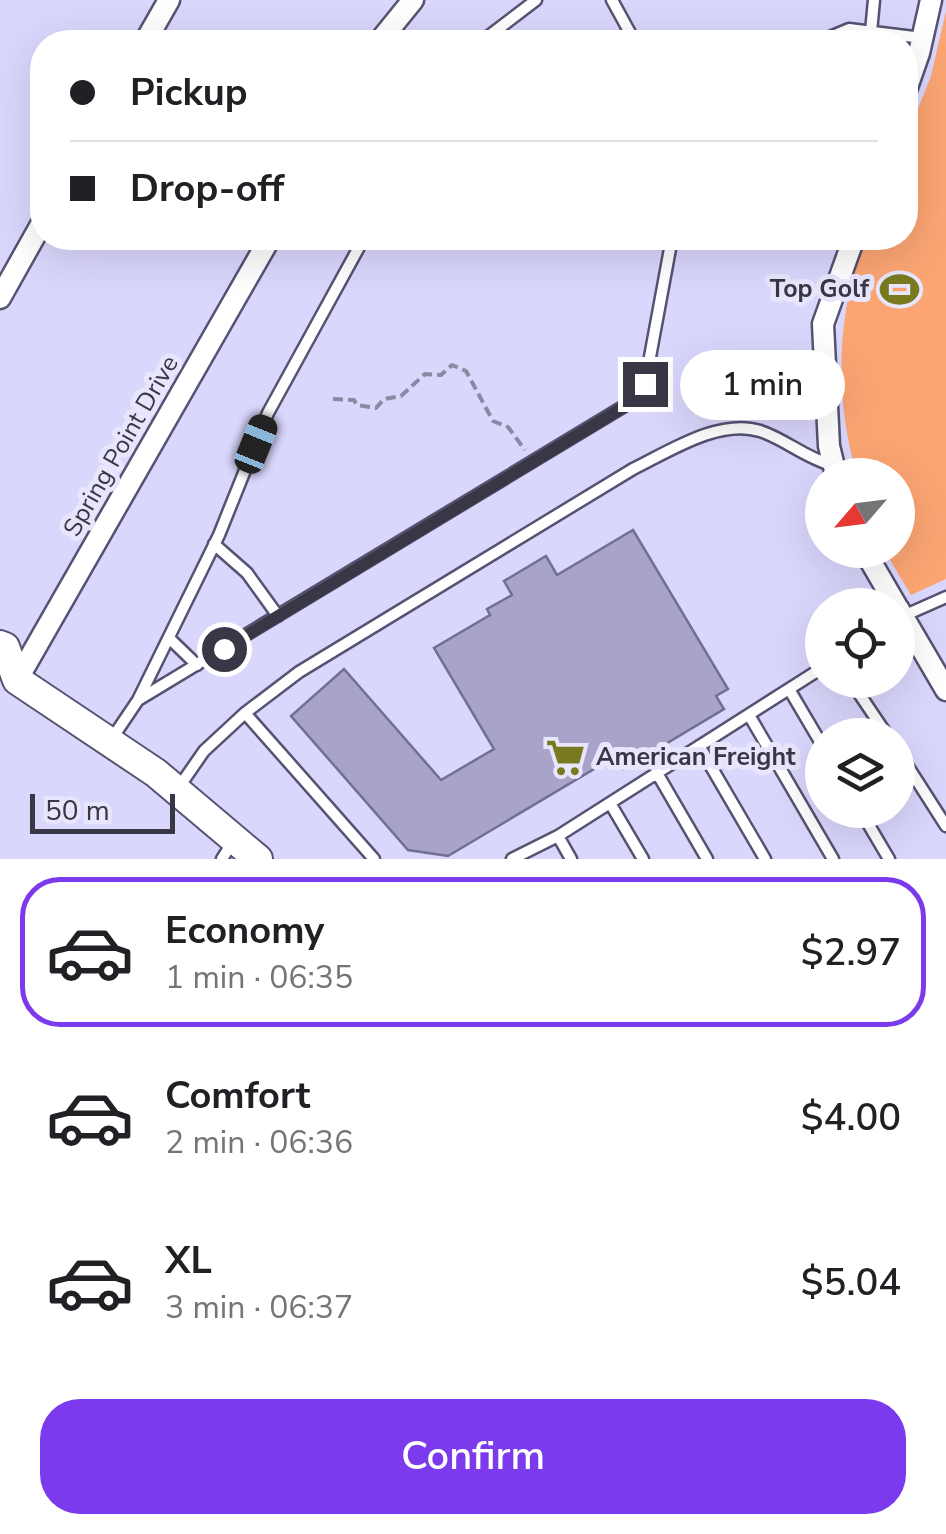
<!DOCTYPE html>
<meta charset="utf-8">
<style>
:root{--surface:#fff;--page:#f2f2f2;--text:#202124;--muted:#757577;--line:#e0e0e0;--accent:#7c3aed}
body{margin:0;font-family:"Nunito Sans",sans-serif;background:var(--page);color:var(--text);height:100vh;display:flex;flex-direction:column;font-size:38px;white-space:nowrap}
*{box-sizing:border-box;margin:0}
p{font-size:32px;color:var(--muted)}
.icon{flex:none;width:55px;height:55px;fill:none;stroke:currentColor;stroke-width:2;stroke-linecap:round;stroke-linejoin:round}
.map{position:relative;height:859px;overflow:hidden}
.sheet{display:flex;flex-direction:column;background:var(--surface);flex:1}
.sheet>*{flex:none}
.banner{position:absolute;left:30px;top:30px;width:888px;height:220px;border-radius:40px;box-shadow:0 10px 40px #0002;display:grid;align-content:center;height:220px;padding:0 40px;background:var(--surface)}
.needle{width:65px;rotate:242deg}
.fabs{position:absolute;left:805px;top:458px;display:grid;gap:20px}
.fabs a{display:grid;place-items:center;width:110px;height:110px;border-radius:50%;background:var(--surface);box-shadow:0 10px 40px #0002;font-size:50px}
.scale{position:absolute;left:30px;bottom:25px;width:145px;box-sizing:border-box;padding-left:10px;border:5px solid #393746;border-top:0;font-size:28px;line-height:35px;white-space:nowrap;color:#393746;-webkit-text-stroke:8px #e8e6fd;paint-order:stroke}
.end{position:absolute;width:45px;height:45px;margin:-22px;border:12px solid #393746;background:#fff;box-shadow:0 0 0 5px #fff}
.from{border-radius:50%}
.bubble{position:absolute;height:70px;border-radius:35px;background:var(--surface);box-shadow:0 10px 40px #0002;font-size:32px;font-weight:600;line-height:70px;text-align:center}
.car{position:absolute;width:30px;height:60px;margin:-30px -15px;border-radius:12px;box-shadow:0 0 8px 2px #0007;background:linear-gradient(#222 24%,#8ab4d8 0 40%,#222 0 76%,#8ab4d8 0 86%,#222 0)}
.banner b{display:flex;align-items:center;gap:35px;height:95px;font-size:38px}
.banner b+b{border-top:2px solid var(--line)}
.banner i{width:25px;height:25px;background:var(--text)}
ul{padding:18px 0 0;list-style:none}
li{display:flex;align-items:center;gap:30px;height:150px;margin:0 20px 15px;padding:0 20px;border:5px solid transparent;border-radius:40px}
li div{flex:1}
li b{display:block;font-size:38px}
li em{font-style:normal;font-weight:600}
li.on{border-color:var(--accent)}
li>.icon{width:90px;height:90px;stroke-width:1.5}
.primary-button{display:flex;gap:20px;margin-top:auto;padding:20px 40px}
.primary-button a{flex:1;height:115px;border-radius:40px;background:var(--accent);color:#fff;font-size:40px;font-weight:600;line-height:115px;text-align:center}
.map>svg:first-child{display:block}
</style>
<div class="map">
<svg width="946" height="859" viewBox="0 0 946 859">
<rect width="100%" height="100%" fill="#dad7fd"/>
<path fill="#fca573" d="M946,11v568l-35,16 -27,-45h14v-75h-41c-23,-76 -21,-164 9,-237h39v-97l26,-65z"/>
<path fill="#a8a4c9" stroke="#726f90" stroke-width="2.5" d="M633,530l95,159 -12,7 8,13 -100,60 -8,-13 -168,100 -40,-6 -117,-134 53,-47 97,111 53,-31 -60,-101 56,-33 -3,-6 25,-14 -8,-14 42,-25 11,19z"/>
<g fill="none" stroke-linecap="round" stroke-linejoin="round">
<defs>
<path id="lane" d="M612,0l23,42
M871,32l3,-32
M481,42l55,-42
M818,42l31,-13 73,9
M214,544l33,29 31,43
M901,617l45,-20
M169,638l28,27
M850,680l37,55
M789,689l33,56
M138,700l493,-298 14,-18 27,-146
M245,713l54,-41 334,-203c35,-17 86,-51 127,-38 25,8 45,27 72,34
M749,715l84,144
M111,740l27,-40 81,-165 49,-122 96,-175
M699,746l66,113
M898,751l48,75
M657,773l50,86
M177,790l27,-39 41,-38 129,146
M610,803l33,56
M860,810l29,49
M558,836l13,23
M222,859l12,-19
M512,859l46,-23 264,-168"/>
<path id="street" d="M145,42l24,-42
M379,42l34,-42
M905,93l14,-40 12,-53
M0,298l42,-75
M836,475l-7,-29 -6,-122 31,-86
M864,550l32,55
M898,608l48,82
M17,680l253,-442"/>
<path id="secondary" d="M0,645l5,2 12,33 139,93 102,86"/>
</defs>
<use href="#lane" stroke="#565272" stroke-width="15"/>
<use href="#street" stroke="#565272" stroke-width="25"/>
<use href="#secondary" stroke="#565272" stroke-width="32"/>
<path stroke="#8b89a3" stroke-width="4" stroke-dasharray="10 5" stroke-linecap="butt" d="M333,399l21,1 3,5 19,3 8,-9 17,-3 24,-22 16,1 11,-10 14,6 27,50 15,6 17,23"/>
<use href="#lane" stroke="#fff" stroke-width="10"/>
<use href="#street" stroke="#fff" stroke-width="20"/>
<use href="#secondary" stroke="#fff" stroke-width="28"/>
</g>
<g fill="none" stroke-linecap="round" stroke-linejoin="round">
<path stroke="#393746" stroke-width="12" d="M224,649l408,-247 13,-18"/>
</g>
<defs>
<symbol id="stadium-bare" viewBox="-9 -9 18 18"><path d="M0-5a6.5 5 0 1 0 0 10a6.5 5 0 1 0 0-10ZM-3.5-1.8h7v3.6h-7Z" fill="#797920" stroke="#e8e6fd" stroke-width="2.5" paint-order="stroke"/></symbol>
<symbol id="supermarket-bare" viewBox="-9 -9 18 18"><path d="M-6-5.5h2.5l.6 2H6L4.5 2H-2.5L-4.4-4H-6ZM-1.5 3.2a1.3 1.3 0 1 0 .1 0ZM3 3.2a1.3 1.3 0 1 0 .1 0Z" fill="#797920" stroke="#e8e6fd" stroke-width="2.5" paint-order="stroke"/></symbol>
</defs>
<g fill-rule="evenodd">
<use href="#stadium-bare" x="872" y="262" width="55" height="55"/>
<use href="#supermarket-bare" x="538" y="730" width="55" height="55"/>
</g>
<g text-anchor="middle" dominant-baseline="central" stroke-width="10" stroke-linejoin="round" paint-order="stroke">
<g font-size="25" font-weight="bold" fill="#393746" stroke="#e8e6fd" text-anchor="end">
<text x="869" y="289">Top Golf</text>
<text x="596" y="757" text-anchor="start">American Freight</text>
</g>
<g font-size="25" fill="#393746" stroke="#e8e6fd">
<text transform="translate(121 446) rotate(-60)">Spring Point Drive</text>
</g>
</g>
</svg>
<div class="fabs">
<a><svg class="needle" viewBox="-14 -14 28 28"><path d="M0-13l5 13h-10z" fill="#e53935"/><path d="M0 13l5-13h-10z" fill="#757577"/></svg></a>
<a><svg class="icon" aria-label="locate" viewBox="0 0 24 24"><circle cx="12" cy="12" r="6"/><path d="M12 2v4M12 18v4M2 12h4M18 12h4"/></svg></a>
<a><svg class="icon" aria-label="layers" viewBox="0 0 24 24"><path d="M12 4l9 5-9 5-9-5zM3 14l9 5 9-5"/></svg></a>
</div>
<div class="scale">50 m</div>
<i class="end from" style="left:224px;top:649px"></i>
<i class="end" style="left:645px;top:384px"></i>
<div class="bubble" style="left:680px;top:350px;width:165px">1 min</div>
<i class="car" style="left:256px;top:444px;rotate:22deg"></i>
<div class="banner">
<b><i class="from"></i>Pickup</b>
<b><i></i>Drop-off</b>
</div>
</div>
<section class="sheet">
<ul>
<li class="on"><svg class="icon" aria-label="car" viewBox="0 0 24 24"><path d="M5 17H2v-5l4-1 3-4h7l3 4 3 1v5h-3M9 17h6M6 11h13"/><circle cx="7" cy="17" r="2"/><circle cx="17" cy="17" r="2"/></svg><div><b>Economy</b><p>1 min · 06:35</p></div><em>$2.97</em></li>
<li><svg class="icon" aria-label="car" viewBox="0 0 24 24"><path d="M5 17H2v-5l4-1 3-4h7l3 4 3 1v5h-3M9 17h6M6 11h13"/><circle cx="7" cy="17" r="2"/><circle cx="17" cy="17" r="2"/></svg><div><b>Comfort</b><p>2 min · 06:36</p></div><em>$4.00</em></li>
<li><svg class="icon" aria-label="car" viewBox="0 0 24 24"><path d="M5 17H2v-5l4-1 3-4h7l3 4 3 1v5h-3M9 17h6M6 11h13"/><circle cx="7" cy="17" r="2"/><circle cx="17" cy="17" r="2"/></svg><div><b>XL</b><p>3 min · 06:37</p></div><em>$5.04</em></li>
</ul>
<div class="primary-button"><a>Confirm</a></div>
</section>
